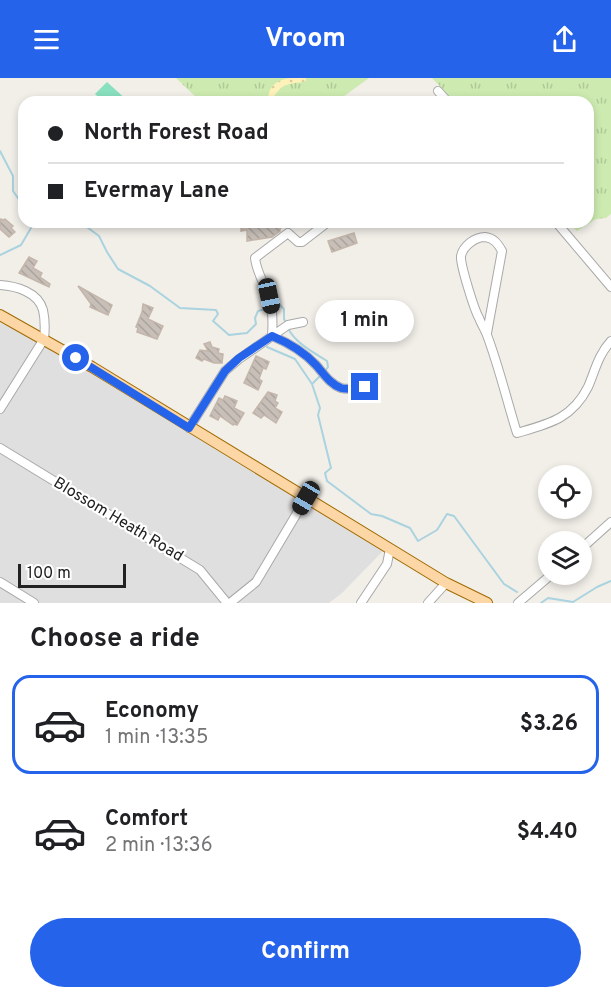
<!DOCTYPE html>
<meta charset="utf-8">
<style>
:root{--surface:#fff;--page:#f2f2f2;--text:#202124;--muted:#757577;--line:#e0e0e0;--accent:#2563eb}
body{margin:0;font-family:Overpass,sans-serif;background:var(--page);color:var(--text);height:100vh;display:flex;flex-direction:column;font-size:22px;white-space:nowrap}
*{box-sizing:border-box;margin:0}
p{font-size:20px;color:var(--muted)}
.icon{flex:none;width:33px;height:33px;fill:none;stroke:currentColor;stroke-width:2;stroke-linecap:round;stroke-linejoin:round}
.map{position:relative;height:525px;overflow:hidden}
.sheet{display:flex;flex-direction:column;background:var(--surface);flex:1}
.sheet>*{flex:none}
.guide{position:absolute;left:18px;top:18px;width:576px;height:132px;border-radius:18px;box-shadow:0 3px 9px #0003;display:grid;align-content:center;height:132px;padding:0 30px;background:var(--surface)}
.fabs{position:absolute;left:538px;top:387px;display:grid;gap:12px}
.fabs a{display:grid;place-items:center;width:54px;height:54px;border-radius:50%;background:var(--surface);box-shadow:0 3px 9px #0003;font-size:30px}
.scale{position:absolute;left:18px;bottom:15px;width:108px;box-sizing:border-box;padding-left:6px;border:3px solid #222;border-top:0;font-size:16px;line-height:21px;white-space:nowrap;color:#222;-webkit-text-stroke:4px #fff;paint-order:stroke}
.end{position:absolute;width:27px;height:27px;margin:-14px;border:8px solid #2563eb;background:#fff;box-shadow:0 0 0 3px #fff}
.from{border-radius:50%}
.bubble{position:absolute;height:42px;border-radius:21px;background:var(--surface);box-shadow:0 3px 9px #0003;font-size:20px;font-weight:700;line-height:42px;text-align:center}
.car{position:absolute;width:18px;height:36px;margin:-18px -9px;border-radius:8px;box-shadow:0 0 4px 2px #0007;background:linear-gradient(#222 24%,#8ab4d8 0 40%,#222 0 76%,#8ab4d8 0 86%,#222 0)}
.guide b{display:flex;align-items:center;gap:21px;height:57px;font-size:22px}
.guide b+b{border-top:2px solid var(--line)}
.guide i{width:15px;height:15px;background:var(--text)}
ul{padding:0;list-style:none}
li{display:flex;align-items:center;gap:18px;height:99px;margin:0 12px 9px;padding:0 18px;border:3px solid transparent;border-radius:18px}
li div{flex:1}
li b{display:block;font-size:22px}
li em{font-style:normal;font-weight:700}
li.active{border-color:var(--accent)}
li>.icon{width:54px;height:54px;stroke-width:1.5}
h2{padding:0 30px;font-size:27px;line-height:72px}
.primary-button{display:flex;gap:12px;margin-top:auto;padding:12px 30px}
.primary-button a{flex:1;height:69px;border-radius:36px;background:var(--accent);color:#fff;font-size:24px;font-weight:700;line-height:69px;text-align:center}
header{display:flex;justify-content:space-between;align-items:center;height:78px;padding:0 30px;background:var(--accent);color:#fff;font-size:27px;font-weight:700}
.map>svg:first-child{display:block}
</style>
<header><svg class="icon" aria-label="menu" viewBox="0 0 24 24"><path d="M4 6h16M4 12h16M4 18h16"/></svg>Vroom<svg class="icon" aria-label="share" viewBox="0 0 24 24"><path d="M12 15V3M7 8l5-5 5 5M5 13v7h14v-7"/></svg></header>
<div class="map">
<svg width="611" height="525" viewBox="0 0 611 525">
<defs>
<pattern id="grass-tufts" width="24" height="20" patternUnits="userSpaceOnUse" patternTransform="scale(1.5)"><rect width="24" height="20" fill="#cdebb0"/><path d="M3 7l-1-3M5 7V3M7 7l1-3M15 17l-1-3M17 17v-4M19 17l1-3" fill="none" stroke="#b0c997"/></pattern>
<pattern id="sand-dots" width="8" height="8" patternUnits="userSpaceOnUse" patternTransform="scale(1.5)"><rect width="8" height="8" fill="#fff1ba"/><path d="M2 2h.1M6 6h.1" fill="none" stroke="#dacea0" stroke-width="1.8" stroke-linecap="round"/></pattern>
<pattern id="building-back-hatch" width="6" height="6" patternUnits="userSpaceOnUse" patternTransform="scale(1.5)"><rect width="6" height="6" fill="#c7bfb8"/><path d="M-1 5l2 2M0 0l6 6M5-1l2 2" fill="none" stroke="#aba49e"/></pattern>
</defs>
<rect width="100%" height="100%" fill="#f2efe9"/>
<path fill="#e0dfdf" d="M0,245l31,14 352,214 -41,42 -13,10h-329z"/>
<path fill="url(#grass-tufts)" d="M176,0h193l-33,24h-135z
M432,0h179v136l-5,4 -10,1 -19,12 -9,-9h20v-120h-133z"/>
<path fill="url(#sand-dots)" d="M291,0h15v3c-10,3 -21,1 -28,10 -3,3 -4,6 -7,9l-3,-2c1,-13 11,-19 23,-20z"/>
<path fill="#88e0be" d="M107,4l22,20h-25l-9,-8z"/>
<g fill="none" stroke-linecap="round" stroke-linejoin="round">
<path stroke="#aad3df" stroke-width="2" d="M0,73l13,25v15l7,10h4
M80,144l19,14 8,16 11,17 32,17 30,22 36,2 2,4 -5,7 16,14 18,-2 9,-9 -1,-6 3,-7 10,-3
M0,177l21,-10 10,-17 2,-6
M273,228l6,-2 5,5v10l2,4
M288,250c7,15 25,24 39,33l1,6 -3,4
M267,269l28,12 17,25
M321,297l-9,9 8,24 -2,7 13,53 -6,5 2,8 44,33 11,2 28,12 8,13 19,-11 10,-16 7,2 50,68 13,8
M541,525l7,-5 25,4 24,-15 14,-6"/>
</g>
<path fill="url(#building-back-hatch)" stroke="#c4b6ab" stroke-width="1.5" d="M0,141l4,1 1,-1 8,7 -2,2 4,4 -6,5 -9,-8z
M243,144h43l-6,7v2l-8,6 -25,4v-11l-6,1v-8z
M354,155l3,10 -25,9 -4,-11z
M29,179l8,4 -4,7 9,5 -2,4 10,7 -1,3 -30,-14z
M78,208l34,19 -4,10 -18,-8 1,-3z
M143,226l10,4 -5,11 15,7 -6,13 -20,-7 1,-4 -2,-1 6,-15z
M210,264l2,5 7,2 -1,4 5,1 -1,9h-8l-10,-4 -2,2 -6,-3 4,-8 8,1 -4,-7z
M256,278l13,6 -3,7 -3,-1 -4,11 3,2 -4,9 -14,-7z
M268,314l9,3 -2,6 3,2 -3,5 7,4 -6,11 -12,-8 -3,3 -8,-5z
M225,318l12,5 -3,7 10,5 -7,12 -3,-1 -1,1 -13,-9 -2,4 -8,-4 9,-18 4,2z"/>
<g fill="none" stroke-linecap="round" stroke-linejoin="round">
<defs>
<path id="minor" d="M438,13l10,11
M328,144l-26,20h-4l-10,-9 -33,25c2,16 9,24 14,38 4,13 4,26 3,40 17,7 32,16 44,29 8,9 14,19 25,23 7,2 17,0 24,-1
M556,144l55,65
M0,207c16,1 38,7 43,25 2,9 2,20 1,29l-44,70
M487,255l15,-82c-4,-7 -8,-13 -17,-14 -10,0 -22,9 -24,19 -1,8 13,53 18,62 2,6 6,11 8,17 12,32 20,66 30,98 31,-9 55,-14 71,-46 7,-16 10,-32 23,-46
M189,350l36,-57 14,-12 49,-34 15,-3
M0,370l200,122 27,33
M582,470l29,-26
M0,504l34,21
M230,525l26,-21 50,-84
M361,525l26,-39 3,-15
M428,525l18,-20
M518,525l34,-29"/>
<path id="major" d="M0,237l92,52 354,216 41,20"/>
</defs>
<use href="#minor" stroke="#a9a9a9" stroke-width="10"/>
<use href="#major" stroke="#a06b00" stroke-width="12"/>
<use href="#minor" stroke="#fff" stroke-width="8"/>
<use href="#major" stroke="#fcd6a4" stroke-width="10"/>
</g>
<g fill="none" stroke-linecap="round" stroke-linejoin="round">
<path stroke="#2563eb" stroke-width="8" d="M76,280l113,70 36,-57 14,-13 33,-22c17,7 32,16 44,29 8,9 14,19 25,23 7,2 17,0 24,-1"/>
</g>
<g text-anchor="middle" dominant-baseline="central" stroke-width="4.5" stroke-linejoin="round" paint-order="stroke">
<g font-size="16" fill="#222" stroke="#fff">
<text transform="translate(118 442) rotate(31)">Blossom Heath Road</text>
</g>
</g>
</svg>
<div class="fabs">
<a><svg class="icon" aria-label="locate" viewBox="0 0 24 24"><circle cx="12" cy="12" r="6"/><path d="M12 2v4M12 18v4M2 12h4M18 12h4"/></svg></a>
<a><svg class="icon" aria-label="layers" viewBox="0 0 24 24"><path d="M12 4l9 5-9 5-9-5zM3 14l9 5 9-5"/></svg></a>
</div>
<div class="scale">100 m</div>
<i class="end from" style="left:76px;top:280px"></i>
<i class="end" style="left:365px;top:309px"></i>
<div class="bubble" style="left:315px;top:222px;width:99px">1 min</div>
<i class="car" style="left:269px;top:218px;rotate:168deg"></i>
<i class="car" style="left:306px;top:420px;rotate:210deg"></i>
<div class="guide">
<b><i class="from"></i>North Forest Road</b>
<b><i></i>Evermay Lane</b>
</div>
</div>
<section class="sheet">
<h2>Choose a ride</h2>
<ul>
<li class="active"><svg class="icon" aria-label="car" viewBox="0 0 24 24"><path d="M5 17H2v-5l4-1 3-4h7l3 4 3 1v5h-3M9 17h6M6 11h13"/><circle cx="7" cy="17" r="2"/><circle cx="17" cy="17" r="2"/></svg><div><b>Economy</b><p>1 min · 13:35</p></div><em>$3.26</em></li>
<li><svg class="icon" aria-label="car" viewBox="0 0 24 24"><path d="M5 17H2v-5l4-1 3-4h7l3 4 3 1v5h-3M9 17h6M6 11h13"/><circle cx="7" cy="17" r="2"/><circle cx="17" cy="17" r="2"/></svg><div><b>Comfort</b><p>2 min · 13:36</p></div><em>$4.40</em></li>
</ul>
<div class="primary-button"><a>Confirm</a></div>
</section>
